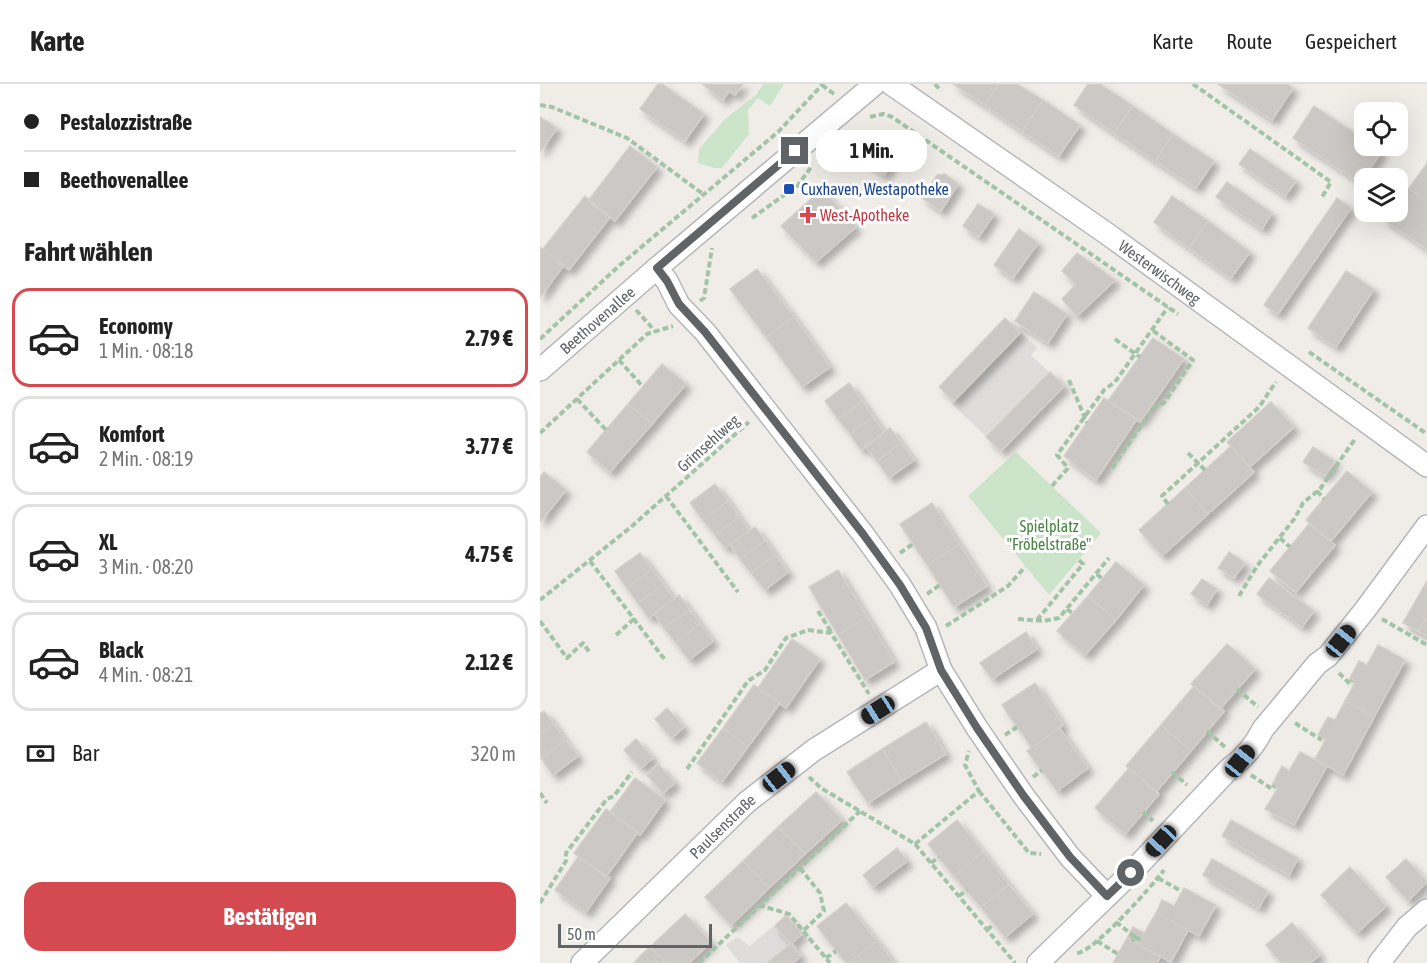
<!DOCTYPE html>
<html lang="de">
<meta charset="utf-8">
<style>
:root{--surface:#fff;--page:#f6f6f6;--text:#222;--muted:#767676;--line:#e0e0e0;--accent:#d54a50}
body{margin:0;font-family:"Asap Condensed",sans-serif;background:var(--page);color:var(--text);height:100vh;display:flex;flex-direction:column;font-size:22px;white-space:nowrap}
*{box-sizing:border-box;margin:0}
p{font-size:20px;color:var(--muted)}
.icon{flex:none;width:33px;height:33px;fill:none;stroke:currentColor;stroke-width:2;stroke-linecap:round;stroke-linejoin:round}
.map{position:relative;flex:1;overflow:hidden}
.drawer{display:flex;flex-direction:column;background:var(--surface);width:540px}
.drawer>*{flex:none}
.guide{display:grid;align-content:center;height:132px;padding:0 24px;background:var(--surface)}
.buttons{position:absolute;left:814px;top:18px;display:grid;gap:12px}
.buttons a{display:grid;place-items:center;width:54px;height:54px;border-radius:12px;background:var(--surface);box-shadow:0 6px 24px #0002;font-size:30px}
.scale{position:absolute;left:18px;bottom:15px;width:154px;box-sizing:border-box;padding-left:6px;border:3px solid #606467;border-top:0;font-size:16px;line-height:21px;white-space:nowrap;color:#606467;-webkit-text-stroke:4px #fff;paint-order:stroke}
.end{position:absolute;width:27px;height:27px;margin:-14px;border:8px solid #606467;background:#fff;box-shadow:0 0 0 3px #fff}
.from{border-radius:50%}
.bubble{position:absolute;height:42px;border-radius:18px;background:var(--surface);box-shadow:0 6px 24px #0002;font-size:20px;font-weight:700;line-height:42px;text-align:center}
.car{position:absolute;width:18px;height:36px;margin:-18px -9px;border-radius:8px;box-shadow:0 0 4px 2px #0007;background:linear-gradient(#222 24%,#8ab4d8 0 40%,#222 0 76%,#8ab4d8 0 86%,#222 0)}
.guide b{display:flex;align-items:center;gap:21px;height:57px;font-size:22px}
.guide b+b{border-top:2px solid var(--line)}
.guide i{width:15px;height:15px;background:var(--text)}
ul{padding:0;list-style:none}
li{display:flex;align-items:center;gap:18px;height:99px;margin:0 12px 9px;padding:0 12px;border:3px solid var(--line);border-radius:18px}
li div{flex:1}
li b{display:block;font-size:22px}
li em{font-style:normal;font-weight:700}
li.selected{border-color:var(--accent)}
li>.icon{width:54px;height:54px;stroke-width:1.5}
h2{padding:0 24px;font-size:27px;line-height:72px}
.pay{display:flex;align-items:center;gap:15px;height:66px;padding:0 24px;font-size:22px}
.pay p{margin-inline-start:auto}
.action{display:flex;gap:12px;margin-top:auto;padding:12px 24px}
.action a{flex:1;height:69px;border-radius:18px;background:var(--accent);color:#fff;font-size:24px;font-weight:700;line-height:69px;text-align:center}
header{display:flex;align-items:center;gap:36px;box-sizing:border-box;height:84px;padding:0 30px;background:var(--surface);border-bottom:2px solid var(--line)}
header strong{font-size:28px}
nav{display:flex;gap:33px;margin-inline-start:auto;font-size:21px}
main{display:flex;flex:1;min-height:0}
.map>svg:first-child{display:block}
</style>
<header>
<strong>Karte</strong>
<nav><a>Karte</a><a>Route</a><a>Gespeichert</a></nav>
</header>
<main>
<section class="drawer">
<div class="guide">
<b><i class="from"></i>Pestalozzistraße</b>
<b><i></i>Beethovenallee</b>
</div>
<h2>Fahrt wählen</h2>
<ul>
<li class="selected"><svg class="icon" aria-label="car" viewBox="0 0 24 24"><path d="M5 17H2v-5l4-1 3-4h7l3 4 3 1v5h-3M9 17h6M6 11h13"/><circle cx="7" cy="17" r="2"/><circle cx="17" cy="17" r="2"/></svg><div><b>Economy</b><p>1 Min. · 08:18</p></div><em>2.79 €</em></li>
<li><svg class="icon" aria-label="car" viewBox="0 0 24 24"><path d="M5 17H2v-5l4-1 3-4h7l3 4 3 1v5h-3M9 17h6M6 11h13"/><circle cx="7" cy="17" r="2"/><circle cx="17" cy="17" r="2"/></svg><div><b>Komfort</b><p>2 Min. · 08:19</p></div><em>3.77 €</em></li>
<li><svg class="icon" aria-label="car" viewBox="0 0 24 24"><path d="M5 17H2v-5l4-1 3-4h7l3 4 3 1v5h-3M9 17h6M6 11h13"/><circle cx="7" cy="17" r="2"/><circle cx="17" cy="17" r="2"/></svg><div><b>XL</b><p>3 Min. · 08:20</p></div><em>4.75 €</em></li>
<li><svg class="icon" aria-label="car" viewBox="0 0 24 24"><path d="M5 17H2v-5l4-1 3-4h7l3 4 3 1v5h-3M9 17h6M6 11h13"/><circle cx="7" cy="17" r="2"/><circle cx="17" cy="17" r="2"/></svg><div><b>Black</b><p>4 Min. · 08:21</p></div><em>2.12 €</em></li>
</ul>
<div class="pay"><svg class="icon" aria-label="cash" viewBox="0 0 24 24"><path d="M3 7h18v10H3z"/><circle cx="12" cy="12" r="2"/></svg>Bar<p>320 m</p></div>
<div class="action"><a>Bestätigen</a></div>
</section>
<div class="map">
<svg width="887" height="879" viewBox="0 0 887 879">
<defs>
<filter id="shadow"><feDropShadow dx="5.5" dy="5.5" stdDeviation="3" flood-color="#0004"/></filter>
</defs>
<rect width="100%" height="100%" fill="#f0ede9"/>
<path fill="#dfdddb" d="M465,234l33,30 -7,7 33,31 -63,65 -49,-47 2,-3 -15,-14z
M246,831l16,19 -11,10 10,12 -8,7h-53l-14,-18 11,-8 13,9z"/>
<path fill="#cce4c9" d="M223,0h21l-14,22 -12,-8 -10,12 1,24 -27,34h-7l-17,-5 1,-14 26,-30 31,-24z
M476,368l85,81 -52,62 -81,-99z"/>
<path fill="#cbc8c5" stroke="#d4cfc8" stroke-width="1.5" filter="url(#shadow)" d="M118,0h4l42,30 -19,27 -45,-32z
M162,0h41l-8,11 -6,-4 -6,9z
M413,0h46l-14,21z
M459,0h18l26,16 -21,31 -37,-26z
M548,0h12l33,22 -19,27 -40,-28z
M678,0h69l6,4 -21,32z
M503,16l37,25 -21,31 -37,-25z
M593,22l40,28 -18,27 -41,-28z
M774,22l51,34v6h8l9,5 -22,32 -67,-45z
M0,33l17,11 -17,24z
M633,50l41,27 -18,27 -41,-27z
M339,51l13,8 4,-1 6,6 -18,27 -22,-15 4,-6 -4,-3 7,-9 5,2z
M90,62l27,21 -42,54 -27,-20z
M710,65l46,32 -11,15 -46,-32z
M887,79v38l-18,-13z
M405,90l13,10 -17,27 -19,-13 15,-23z
M687,98l45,31 -10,16 -46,-32z
M866,103l21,14v48l-44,-30 5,-7h10v-14z
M282,105l34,38 -40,35 -35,-36z
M45,112l25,21 -41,53 -26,-21z
M632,112l36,25 -19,27 -35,-26z
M797,114l14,10 -73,106 -14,-9z
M438,120l16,10 -15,23 -16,-11z
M668,137l42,31 -19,26 -42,-30z
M479,145l19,14 -25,35 -19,-13z
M0,163l24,18 -24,32z
M537,169l38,27 -38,36 -15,-17 14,-15 -14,-13z
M217,185l37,48 -28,20 -36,-48z
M806,187l28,18 -38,58 -28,-19z
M494,208l33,22 -19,29 -33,-22z
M254,233l36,50 -28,20 -36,-50z
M465,234l15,15 -66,68 -15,-14z
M613,254l31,21 -44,63 -32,-21z
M122,280l24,20 -34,40 -24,-20z
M510,288l14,14 -63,65 -15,-14z
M309,299l13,18 -24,18 -13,-18z
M564,314l33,21 -41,61 -32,-24z
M322,317l11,16 -23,17 -12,-15z
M731,318l23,25 -44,40 -23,-25z
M88,320l24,20 -42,48 -23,-20z
M333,333l11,15 -23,18 -11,-16z
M350,344l11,15 -24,18 -12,-15z
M361,359l13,17 -25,18 -12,-17z
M691,362l23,26 -46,42 -23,-26z
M773,363l22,14 -10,15 -22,-14z
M807,387l25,21 -41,49 -25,-21z
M4,388l22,18 -26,32v-45z
M175,400l13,17 -25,19 -13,-17z
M645,404l23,26 -46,42 -23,-26z
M188,417l11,16 -24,18 -12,-15z
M392,419l27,41 -32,21 -27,-41z
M199,433l10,14 -24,17 -10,-13z
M769,440l26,21 -39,47 -26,-21z
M215,443l10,13 -25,19 -10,-14z
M225,456l10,15 -24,18 -11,-14z
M419,460l28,42 -33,21 -27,-42z
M689,468l16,11 -11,15 -16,-10z
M100,469l12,16 -25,19 -12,-17z
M235,471l13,17 -23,18 -14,-17z
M576,478l28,23 -28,35 -28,-24z
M112,485l12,16 -26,18 -11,-15z
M298,486l29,47 -29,18 -29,-48z
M729,494l45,33 -12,16 -45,-33z
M662,495l15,10 -10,16 -16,-11z
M887,497v36l-9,14 -15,-8z
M124,501l10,14 -25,19 -11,-15z
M139,511l11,15 -26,18 -10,-14z
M548,512l28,24 -31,35 -28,-24z
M150,526l10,14 -24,19 -12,-15z
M327,533l27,45 -29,18 -27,-45z
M887,533v19l-9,-5z
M160,540l13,17 -24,19 -13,-17z
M486,548l11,17 -45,30 -12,-16z
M252,555l28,20 -34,49 -28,-20z
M687,560l28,25 -35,40 -29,-25z
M838,561l27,15 -31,57 -29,-16 10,-18 -6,-3 10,-19 8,4z
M495,599l28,42 -31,23 -30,-43z
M214,601l26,18 -32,44 -25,-19z
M654,602l30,25 -33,40 -30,-26z
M805,617l29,16 -31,58 -28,-16 11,-20 -8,-4 10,-18 7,3z
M127,624l17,19 -12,11 -17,-19z
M4,627l10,13 -14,11v-21z
M386,638l20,32 -44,27 -20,-32z
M14,640l11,16 -24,18 -1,-23z
M621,641l30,26 -35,41 -30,-26z
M183,644l25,19 -26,35 -25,-19z
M519,644l29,40 -31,23 -30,-40z
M96,655l17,19 -12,10 -17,-18z
M25,656l13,16 -25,19 -12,-17z
M342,665l20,32 -34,22 -21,-31z
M760,668l27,14 -33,59 -29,-16 13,-21 -6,-3 10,-19 7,5z
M118,680l17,19 -12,10 -16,-18z
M589,684l30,26 -34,40 -30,-26z
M95,694l30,22 -25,35 -30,-23z
M276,708l26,28 -37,34 -27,-27z
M66,725l32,23 -32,45 -32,-24z
M417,736l26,32 -29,24 -26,-32z
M691,736l67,38 -9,17 -67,-39z
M238,743l27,27 -36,34 -26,-27z
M357,764l10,13 -34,26 -10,-12z
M443,768l26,33 -28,22 -27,-31z
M38,773l32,21 -24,34 -31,-22z
M672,775l56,32 -9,17 -56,-33z
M866,775l21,23 -19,19 -22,-24z
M203,777l26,27 -38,37 -26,-28z
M810,783l36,39 -29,27 -36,-38z
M469,801l24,29 -28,23 -24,-30z
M644,804l32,17 -17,31 -43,-23 6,-13 12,6z
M306,819l31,38 -28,22h-3l-29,-37z
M616,829l32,17 -17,32 -33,-18z
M145,830l26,28 -22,21h-23l-16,-16z
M246,831l16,19 -11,10 -16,-18z
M752,839l28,32 -10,8h-28l-16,-18z
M593,843l11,6 -6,11 -11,-6z
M587,854l33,19 -3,6h-44z
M337,857l17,22h-45z
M251,860l10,12 -8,7h-26z
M110,863l16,16h-32l5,-6z"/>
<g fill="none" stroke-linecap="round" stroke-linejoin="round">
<defs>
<g id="minor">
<path id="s1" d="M351,0l215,149 321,233"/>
<path d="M117,184l10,13 12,24 26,27 158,202 37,51 26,43 15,42 36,58 46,67 47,62 37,39"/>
<path id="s2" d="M0,286l117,-102 218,-184"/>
<path id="s3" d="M42,879l165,-161 67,-52 127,-80"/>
<path d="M498,879l93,-90 98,-104c14,-10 26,-24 34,-40l54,-65 11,-8 37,-46 62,-84"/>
<path d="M839,879l28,-36 20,-17"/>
</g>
</defs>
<use href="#minor" stroke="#b4b6b9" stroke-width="24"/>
<path stroke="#a3c4a8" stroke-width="4" stroke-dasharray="6 3" stroke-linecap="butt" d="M395,0l6,7
M653,0l138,98 -9,15
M282,1l12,9
M0,21l12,2 75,31 76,56
M330,33l13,-3 9,3 286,197
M212,134l46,-33 14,-19
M160,217l4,-3 8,-50
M96,226l20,22
M0,255l80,-74 158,-133 45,-48
M575,255l25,18
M769,268l118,82
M79,276l24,27
M529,296l18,43
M37,315l29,31
M0,349l107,-99 26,-8
M648,369l17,17
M572,384l42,-61 10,-4 29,-43 -41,-30
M512,402l16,-18 -11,-13 47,-65 11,-8 53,-75
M777,407l7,8
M126,412l72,96
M628,420l-6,-8 97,-89 17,-25
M740,454l10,9
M360,469l13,-9
M50,477l75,99
M557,490l5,5
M387,510l13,-9
M699,512l18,-30 38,-48 8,-15 17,-14 35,-50
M0,516l91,-73 118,-105
M527,525l5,4
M278,527l13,21
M478,535l26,2 15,-3 50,-60
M842,535l45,26
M497,536l46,-56 -4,-4
M0,537l27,37 16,-15 7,10
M406,542l62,-40 17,-19
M76,551l18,-16
M799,589l11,11 2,-3
M697,605l21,18
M755,639l25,16 1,-2
M667,647l19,17
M465,651l12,-8
M147,685l61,-88 17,-11 21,-32 22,-8 23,3 38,61
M632,688l15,13
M711,691l21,14 3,-3
M269,693l12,11 94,56 100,119
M493,693l9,-7
M439,707l50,62 12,1
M0,709l7,10
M603,728l10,9
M375,760l64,-53 -14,-26 4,-14
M391,779l8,-6
M260,784l20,25 4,18 -21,20
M618,794l23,13
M419,812l8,-6
M0,819l26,-42v-8l41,-54 7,-3 18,-24
M219,821l30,9 41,49
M576,838l19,15 -3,4
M447,846l7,-6
M595,853l6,3
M557,857l21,13
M537,869c17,-1 75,-67 87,-83
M286,874l10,-7
M159,879l161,-152"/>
<use href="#minor" stroke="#fff" stroke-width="21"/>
</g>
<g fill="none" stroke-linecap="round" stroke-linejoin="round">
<path stroke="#606467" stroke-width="8" d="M255,67l-138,117 10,13 12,23 26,28 158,202 37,51 26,43 15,42 36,58 46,67 47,62 37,39 24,-23"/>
</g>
<rect fill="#1a4fb4" stroke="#fff" stroke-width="2" x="243" y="99" width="12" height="12" rx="3"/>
<path fill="#e0444e" stroke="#fff" stroke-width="2" d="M265 122h6v6h6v6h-6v6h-6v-6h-6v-6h6z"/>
<g text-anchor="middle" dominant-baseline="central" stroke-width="6" stroke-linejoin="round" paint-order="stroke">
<g font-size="16" fill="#164399" stroke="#fff" text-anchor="start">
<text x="261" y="105">Cuxhaven, Westapotheke</text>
</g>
<g font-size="16" fill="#be3a42" stroke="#fff" text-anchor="start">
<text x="280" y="131">West-Apotheke</text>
</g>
<g font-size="16" fill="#606467" stroke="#fff">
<text stroke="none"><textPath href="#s1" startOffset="328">Westerwischweg</textPath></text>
<text stroke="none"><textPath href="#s2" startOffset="76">Beethovenallee</textPath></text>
<text transform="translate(168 359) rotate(-42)">Grimsehlweg</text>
<text stroke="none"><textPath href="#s3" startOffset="196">Paulsenstraße</textPath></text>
</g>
<g font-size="16" fill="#478442" stroke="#fff">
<text x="509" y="442">Spielplatz<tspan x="509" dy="18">"Fröbelstraße"</tspan></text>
</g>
</g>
</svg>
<div class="buttons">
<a><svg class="icon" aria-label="locate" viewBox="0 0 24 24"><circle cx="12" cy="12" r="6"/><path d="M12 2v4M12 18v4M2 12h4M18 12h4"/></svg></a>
<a><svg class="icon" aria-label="layers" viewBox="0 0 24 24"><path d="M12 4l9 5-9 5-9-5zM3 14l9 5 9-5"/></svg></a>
</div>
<div class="scale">50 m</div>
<i class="end from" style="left:591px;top:789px"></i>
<i class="end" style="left:255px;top:67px"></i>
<div class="bubble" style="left:276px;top:46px;width:111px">1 Min.</div>
<i class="car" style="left:801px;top:557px;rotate:39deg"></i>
<i class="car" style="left:338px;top:626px;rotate:238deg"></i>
<i class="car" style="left:700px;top:677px;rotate:39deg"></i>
<i class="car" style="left:239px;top:693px;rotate:52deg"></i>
<i class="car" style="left:621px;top:757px;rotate:223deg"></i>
</div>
</main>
